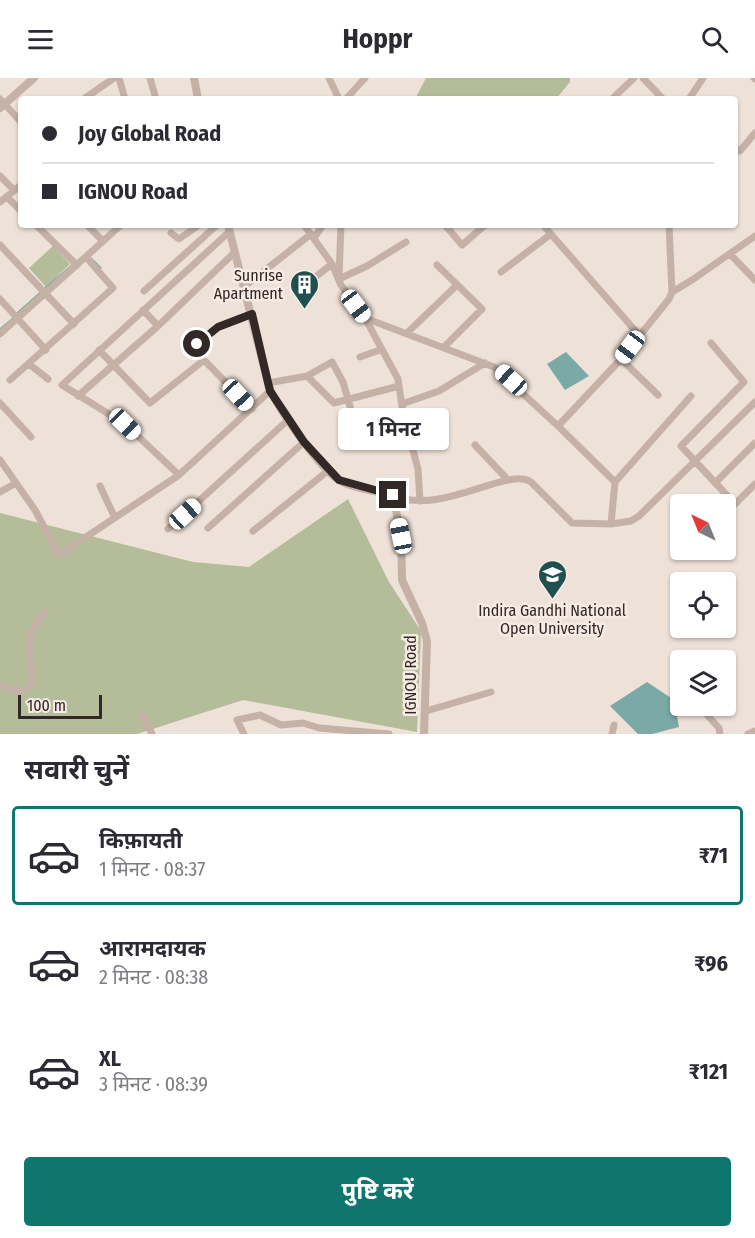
<!DOCTYPE html>
<html lang="hi">
<meta charset="utf-8">
<style>
:root{--surface:#fff;--page:#f2f2f3;--text:#2b2b33;--muted:#7c7c81;--line:#e1e1e2;--accent:#0f766e}
body{margin:0;font-family:"Fira Sans Condensed","Noto Sans Devanagari",sans-serif;background:var(--page);color:var(--text);height:100vh;display:flex;flex-direction:column;font-size:22px;white-space:nowrap}
*{box-sizing:border-box;margin:0}
p{font-size:20px;color:var(--muted)}
.icon{flex:none;width:33px;height:33px;fill:none;stroke:currentColor;stroke-width:2;stroke-linecap:round;stroke-linejoin:round}
.map{position:relative;height:656px;overflow:hidden}
.side{display:flex;flex-direction:column;background:var(--surface);flex:1}
.side>*{flex:none}
.top-card{position:absolute;left:18px;top:18px;width:720px;height:132px;border-radius:6px;box-shadow:0 2px 4px #0004;display:grid;align-content:center;height:132px;padding:0 24px;background:var(--surface)}
.needle{width:39px;rotate:317deg}
.fabs{position:absolute;left:670px;top:416px;display:grid;gap:12px}
.fabs a{display:grid;place-items:center;width:66px;height:66px;border-radius:6px;background:var(--surface);box-shadow:0 2px 4px #0004;font-size:30px}
.scale{position:absolute;left:18px;bottom:15px;width:84px;box-sizing:border-box;padding-left:6px;border:3px solid #322826;border-top:0;font-size:16px;line-height:21px;white-space:nowrap;color:#322826;-webkit-text-stroke:4px #f7ece4;paint-order:stroke}
.end{position:absolute;width:27px;height:27px;margin:-14px;border:8px solid #322826;background:#fff;box-shadow:0 0 0 3px #fff}
.from{border-radius:50%}
.bubble{position:absolute;height:42px;border-radius:6px;background:var(--surface);box-shadow:0 2px 4px #0004;font-size:20px;font-weight:700;line-height:42px;text-align:center}
.car{position:absolute;width:18px;height:36px;margin:-18px -9px;border-radius:8px;box-shadow:0 0 4px 2px #0007;background:linear-gradient(#fff 24%,#345 0 40%,#fff 0 76%,#345 0 86%,#fff 0)}
.top-card b{display:flex;align-items:center;gap:21px;height:57px;font-size:22px}
.top-card b+b{border-top:2px solid var(--line)}
.top-card i{width:15px;height:15px;background:var(--text)}
ul{padding:0;list-style:none}
li{display:flex;align-items:center;gap:18px;height:99px;margin:0 12px 9px;padding:0 12px;border:3px solid transparent;border-radius:6px}
li div{flex:1}
li b{display:block;font-size:22px}
li em{font-style:normal;font-weight:700}
li.selected{border-color:var(--accent)}
li>.icon{width:54px;height:54px;stroke-width:1.5}
h2{padding:0 24px;font-size:27px;line-height:72px}
.action{display:flex;gap:12px;margin-top:auto;padding:12px 24px}
.action a{flex:1;height:69px;border-radius:6px;background:var(--accent);color:#fff;font-size:24px;font-weight:700;line-height:69px;text-align:center}
header{display:flex;justify-content:space-between;align-items:center;height:78px;padding:0 24px;background:var(--surface);font-size:27px;font-weight:700}
.map>svg:first-child{display:block}
</style>
<header><svg class="icon" aria-label="menu" viewBox="0 0 24 24"><path d="M4 6h16M4 12h16M4 18h16"/></svg>Hoppr<svg class="icon" aria-label="search" viewBox="0 0 24 24"><circle cx="10" cy="10" r="6"/><path d="M15 15l6 6"/></svg></header>
<div class="map">
<svg width="755" height="656" viewBox="0 0 755 656">
<rect width="100%" height="100%" fill="#eee2d8"/>
<path fill="#b4bc9a" d="M426,0h144v4l-14,17h-141z
M53,168l17,18 -24,23 -17,-19z
M348,421l41,83 32,49 -4,101 -174,-32 -106,34h-137v-221l193,49 56,5z"/>
<path fill="#7aa9a6" d="M566,274l23,24 -24,14 -18,-26z
M647,604l27,18 5,27 -27,7h-14l-28,-28z"/>
<g fill="none" stroke-linecap="round" stroke-linejoin="round">
<path stroke="#7aa9a6" stroke-width="1.5" d="M91,180l10,10
M45,210l28,-24
M16,236l26,-23
M0,251l13,-11"/>
<path stroke="#c5b1a6" stroke-width="7" d="M119,0l6,21
M150,0l6,21
M329,0l10,21
M643,0l20,21
M754,0l1,1
M85,20l29,-20
M0,21l21,23
M346,21l19,-21
M612,21l22,-21
M689,21l14,-21
M735,73h5l15,-18
M0,98l14,14
M7,119l14,14
M0,124l21,-17
M36,147l41,40
M87,147l16,16
M304,147l28,39 9,21 24,33 33,61 5,34 15,56 2,32
M445,147l17,20 23,-20
M543,147l96,110
M171,155l8,6 20,-14
M314,160l9,-13
M0,167l74,79
M730,176l25,26
M437,187l45,44 -38,38
M501,194l50,-38
M339,199l2,-52
M314,200l18,-14
M339,201l28,-13 39,-24
M245,208l66,-52
M144,213l73,-66
M672,214l20,-12 63,-44
M0,221l46,51
M143,232l15,16
M365,240l129,49 64,59
M407,255l50,-48
M0,256l121,-109
M711,265l33,39 -63,64 54,58 20,-20
M197,266l21,-17 34,-13
M99,272l51,53 54,-43 48,49
M360,279l20,-7
M621,281l37,36
M29,286l19,15
M307,298l27,27 65,-17
M10,302l103,-92 -27,-31
M268,305l39,-7 25,-14 11,20 12,42
M78,318l80,-70 77,-74
M0,325l31,34
M402,326l37,-13 46,-28
M475,367l33,35
M0,382l35,50 24,45 120,-80 91,-84
M179,397l-54,-51 -63,-39 167,-153
M615,404l-57,-56 63,-67 48,-60 3,-7 -3,-67
M715,405l40,-40
M100,408l15,32
M0,414l16,-9
M393,417c46,22 115,-29 138,-13l41,41 39,1 20,-3 8,-5 116,-114
M611,446l4,-42 76,-86
M208,450l96,-86
M168,451l120,-109
M253,453l76,-61
M0,607c50,21 25,-22 30,-49 1,-9 10,-17 15,-24
M698,627l21,23 1,6
M426,633l65,-19
M142,637l10,19
M244,656l-7,-14 23,-5 21,10 22,-2 16,5 70,6
M612,656l2,-9
M748,656l7,-3"/>
<path stroke="#c5b1a6" stroke-width="8" d="M194,0l4,21
M0,30l34,-30
M228,147l40,158c6,21 52,86 71,97 15,9 38,11 54,15l8,41 1,44 20,43 5,18 -3,93"/>
</g>
<g fill="none" stroke-linecap="round" stroke-linejoin="round">
<path stroke="#322826" stroke-width="8" d="M197,266l21,-17 34,-13 18,77 34,51 35,38 54,15"/>
</g>
<defs>
<symbol id="building-pin" viewBox="-11 -11 22 30"><path d="M0 17L-7.5 6A9.5 9.5 0 1 1 7.5 6Z" fill="#1f4f4e" stroke="#f7ece4"/><path d="M-4-6H4V6H1V3H-1V6H-4ZM-2.5-4.3h1.7v1.8h-1.7ZM.8-4.3h1.7v1.8H.8ZM-2.5-1h1.7V.8h-1.7ZM.8-1h1.7V.8H.8Z" fill="#fff"/></symbol>
<symbol id="university-pin" viewBox="-11 -11 22 30"><path d="M0 17L-7.5 6A9.5 9.5 0 1 1 7.5 6Z" fill="#1f4f4e" stroke="#f7ece4"/><path d="M0-5L7-2L0 1L-7-2ZM-4 1L0 2.5L4 1V4Q0 6-4 4Z" fill="#fff"/></symbol>
</defs>
<g fill-rule="evenodd">
<use href="#building-pin" x="288" y="190" width="33" height="45"/>
<use href="#university-pin" x="536" y="480" width="33" height="45"/>
</g>
<g text-anchor="middle" dominant-baseline="central" stroke-width="5" stroke-linejoin="round" paint-order="stroke">
<g font-size="16" fill="#322826" stroke="#f7ece4" text-anchor="end">
<text x="283" y="197">Sunrise<tspan x="283" dy="18">Apartment</tspan></text>
<text x="552" y="532" text-anchor="middle">Indira Gandhi National<tspan x="552" dy="18">Open University</tspan></text>
</g>
<g font-size="16" fill="#322826" stroke="#f7ece4">
<text transform="translate(410 597) rotate(-90)">IGNOU Road</text>
</g>
</g>
</svg>
<div class="fabs">
<a><svg class="needle" viewBox="-14 -14 28 28"><path d="M0-13l5 13h-10z" fill="#e53935"/><path d="M0 13l5-13h-10z" fill="#7c7c81"/></svg></a>
<a><svg class="icon" aria-label="locate" viewBox="0 0 24 24"><circle cx="12" cy="12" r="6"/><path d="M12 2v4M12 18v4M2 12h4M18 12h4"/></svg></a>
<a><svg class="icon" aria-label="layers" viewBox="0 0 24 24"><path d="M12 4l9 5-9 5-9-5zM3 14l9 5 9-5"/></svg></a>
</div>
<div class="scale">100 m</div>
<i class="end from" style="left:197px;top:266px"></i>
<i class="end" style="left:393px;top:417px"></i>
<div class="bubble" style="left:338px;top:330px;width:111px">1 मिनट</div>
<i class="car" style="left:356px;top:228px;rotate:143deg"></i>
<i class="car" style="left:630px;top:269px;rotate:217deg"></i>
<i class="car" style="left:511px;top:302px;rotate:312deg"></i>
<i class="car" style="left:238px;top:317px;rotate:137deg"></i>
<i class="car" style="left:125px;top:346px;rotate:134deg"></i>
<i class="car" style="left:185px;top:436px;rotate:48deg"></i>
<i class="car" style="left:401px;top:458px;rotate:349deg"></i>
<div class="top-card">
<b><i class="from"></i>Joy Global Road</b>
<b><i></i>IGNOU Road</b>
</div>
</div>
<section class="side">
<h2>सवारी चुनें</h2>
<ul>
<li class="selected"><svg class="icon" aria-label="car" viewBox="0 0 24 24"><path d="M5 17H2v-5l4-1 3-4h7l3 4 3 1v5h-3M9 17h6M6 11h13"/><circle cx="7" cy="17" r="2"/><circle cx="17" cy="17" r="2"/></svg><div><b>किफ़ायती</b><p>1 मिनट · 08:37</p></div><em>₹71</em></li>
<li><svg class="icon" aria-label="car" viewBox="0 0 24 24"><path d="M5 17H2v-5l4-1 3-4h7l3 4 3 1v5h-3M9 17h6M6 11h13"/><circle cx="7" cy="17" r="2"/><circle cx="17" cy="17" r="2"/></svg><div><b>आरामदायक</b><p>2 मिनट · 08:38</p></div><em>₹96</em></li>
<li><svg class="icon" aria-label="car" viewBox="0 0 24 24"><path d="M5 17H2v-5l4-1 3-4h7l3 4 3 1v5h-3M9 17h6M6 11h13"/><circle cx="7" cy="17" r="2"/><circle cx="17" cy="17" r="2"/></svg><div><b>XL</b><p>3 मिनट · 08:39</p></div><em>₹121</em></li>
</ul>
<div class="action"><a>पुष्टि करें</a></div>
</section>
